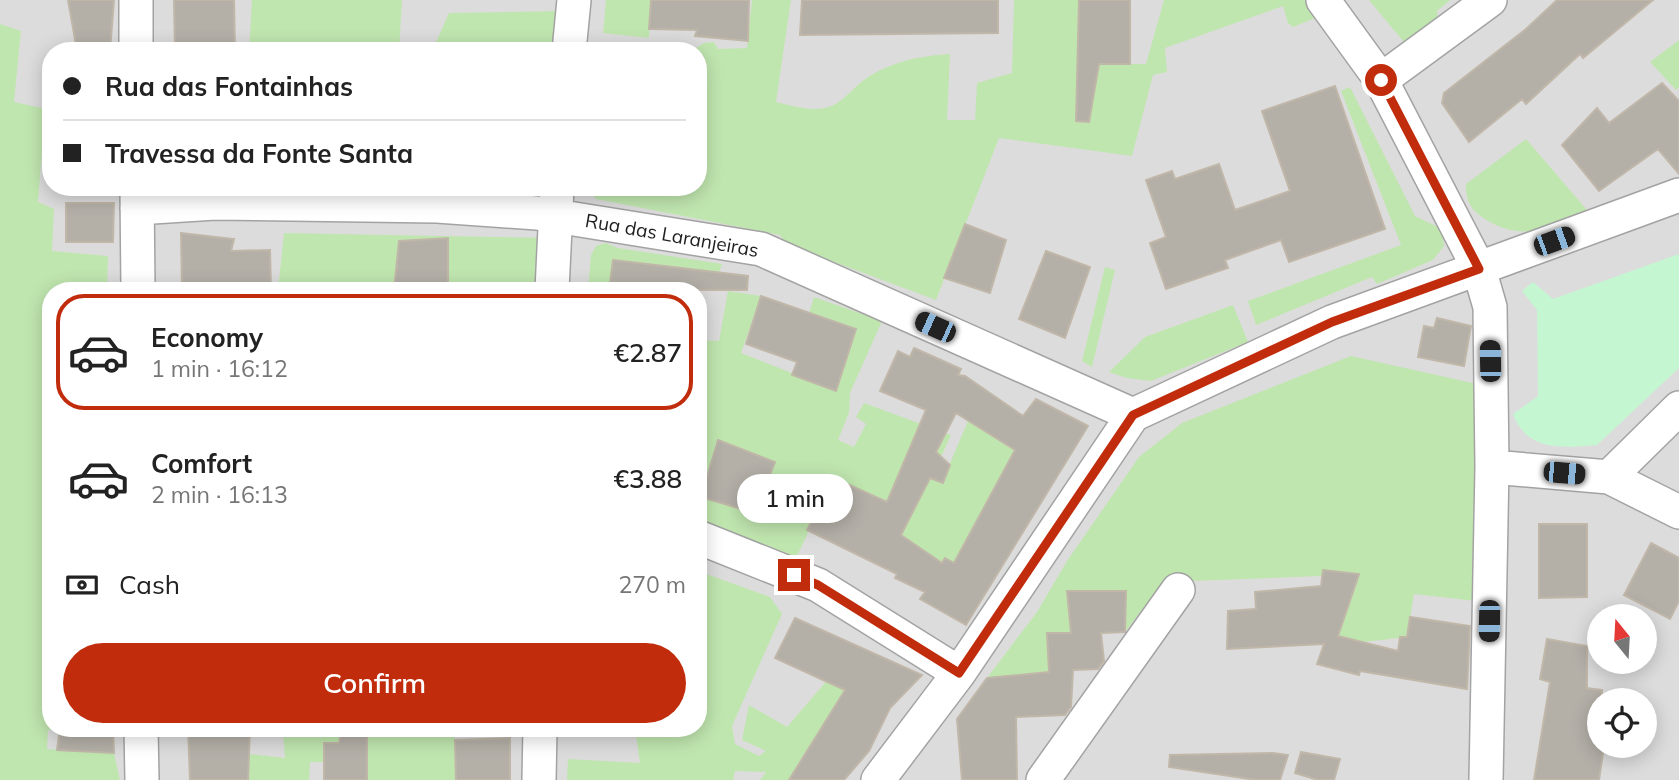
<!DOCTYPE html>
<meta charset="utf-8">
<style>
:root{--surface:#fff;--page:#f6f6f6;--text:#222;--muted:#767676;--line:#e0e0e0;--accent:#c12d0c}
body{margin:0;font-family:Mulish,sans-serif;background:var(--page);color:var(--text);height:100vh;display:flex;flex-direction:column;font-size:26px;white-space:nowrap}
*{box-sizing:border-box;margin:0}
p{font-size:23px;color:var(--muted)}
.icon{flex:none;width:38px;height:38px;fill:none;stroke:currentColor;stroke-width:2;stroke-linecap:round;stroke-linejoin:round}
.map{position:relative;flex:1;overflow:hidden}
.drawer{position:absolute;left:42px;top:282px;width:665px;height:455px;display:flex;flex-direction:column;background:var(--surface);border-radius:28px;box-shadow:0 4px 18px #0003}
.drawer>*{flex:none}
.banner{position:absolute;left:42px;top:42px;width:665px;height:154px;border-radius:28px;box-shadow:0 4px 18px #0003;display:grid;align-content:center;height:154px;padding:0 21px;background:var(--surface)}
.needle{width:46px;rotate:342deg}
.tools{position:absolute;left:1587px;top:604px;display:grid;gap:14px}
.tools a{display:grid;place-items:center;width:70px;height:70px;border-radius:50%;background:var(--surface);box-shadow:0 4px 18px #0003;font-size:35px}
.end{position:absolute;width:32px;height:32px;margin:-16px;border:9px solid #c12d0c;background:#fff;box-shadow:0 0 0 4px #fff}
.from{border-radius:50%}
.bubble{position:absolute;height:49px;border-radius:24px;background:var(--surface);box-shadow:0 4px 18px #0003;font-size:23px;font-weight:600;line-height:49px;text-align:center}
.car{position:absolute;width:21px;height:42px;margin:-21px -10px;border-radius:9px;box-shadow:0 0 5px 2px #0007;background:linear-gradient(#222 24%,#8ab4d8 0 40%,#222 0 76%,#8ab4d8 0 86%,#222 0)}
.banner b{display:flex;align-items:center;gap:24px;height:66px;font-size:26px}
.banner b+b{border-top:2px solid var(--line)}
.banner i{width:18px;height:18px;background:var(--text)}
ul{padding:12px 0 0;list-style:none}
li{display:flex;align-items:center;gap:21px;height:116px;margin:0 14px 10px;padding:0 7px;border:4px solid transparent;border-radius:28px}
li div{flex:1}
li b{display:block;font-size:26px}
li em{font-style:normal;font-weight:600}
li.selected{border-color:var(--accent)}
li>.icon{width:63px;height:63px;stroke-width:1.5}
.pay{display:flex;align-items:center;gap:18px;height:77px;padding:0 21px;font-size:26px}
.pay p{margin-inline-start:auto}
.cta{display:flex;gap:14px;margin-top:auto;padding:14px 21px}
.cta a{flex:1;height:80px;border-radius:42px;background:var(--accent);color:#fff;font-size:28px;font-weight:600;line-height:80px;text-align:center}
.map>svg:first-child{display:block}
</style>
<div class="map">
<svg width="1679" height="780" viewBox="0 0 1679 780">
<rect width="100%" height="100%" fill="#efeee6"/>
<path fill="#dddcdc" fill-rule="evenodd" d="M0,0h1679v780h-1679zM51,51h647v136h-647zM51,290h647v438h-647zM1600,616h45v46h-45zM1600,700h45v46h-45z"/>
<path fill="#c0e6af" d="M252,0h150l-3,51h-150z
M606,0h45l-2,38 -46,-5z
M752,0h39l-15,102c17,4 36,10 53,5 13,-4 24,-19 35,-27 25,-18 55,-24 86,-26l-3,66h28l2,-37 35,-10 2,-73h65l-2,94 17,-2 5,-28h47l18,-64h142l21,30 -12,-12 -22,9 -5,-4 -5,-17 -118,42 2,24 -14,3 -21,81 -133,-18 -63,162 -150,-56 -6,-9 -184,-36 -7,-8 1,-4h108v-136h-7l13,-8 10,-1 4,7 29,-1z
M1369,0h81l-13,11 1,9 -25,25 -10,-4z
M561,11l-3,40h-126l17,-38z
M0,24l21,7 -7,71 37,8v38l-9,3 -4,51 16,7 -2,42 56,5 -1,34h-56v438h9v3l-12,-1 -1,19 67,4 6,27h-120z
M1679,40v47l-3,3 -26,-28z
M1350,87l65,129 27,13 2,17 -11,14 -56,24 -5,-7 -116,48 -8,-24 153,-56 -60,-154z
M1526,139l67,78c-41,10 -73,27 -111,0 -13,-9 -16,-18 -16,-33z
M284,233l270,5 -4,52h-272z
M605,243l13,5 104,16 -3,8 -106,-12 -4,30h-21l3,-35 5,-9z
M1105,267l10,3 -23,97 -10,-6z
M728,291l33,5 -20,57 94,37 20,-61 -46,-16 5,-16 68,24 -32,72 -1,20 -11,27 16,7 12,-23 -10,-7 8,-14 87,32 -10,22 -30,-11 -10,22 41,14 26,-61 47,29 -61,113 -9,-5 -5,9 -15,-7 3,-6 -14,-10 -11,17 -69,-82 -38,79 -98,-27v-191l21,1z
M1233,305l15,37 -97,39 -24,-3 -18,-6 36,-35z
M1351,356l126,28 -1,217 -62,-7 -7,43 -44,5 -35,-9 30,-59 -35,-4 -1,6 -159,6 -38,50 -58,-40 4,41h-23l1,39 -62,6 50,-66 30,-51 72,-104 43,-34z
M698,571l72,26 12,17 -50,112 3,18 24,12 7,-5 -24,-11 7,-35 38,22 43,-50 17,11 -57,90 2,2h-32l6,-8 -31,-1 -2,9h-166l1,-21 72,4 -5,-35h63z
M250,728h92l-3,15h-15v19h-14l-1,18h-61l1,-26 36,4 -2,-25 -33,3z
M367,728h87l2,52h-89z"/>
<path fill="#c5f6d2" d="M1679,254v114l-82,77c-35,3 -70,7 -84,-31l25,-18 -1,-86 -15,-19 11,-9 20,17z"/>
<path fill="#b4b0a8" stroke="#c0b7a9" stroke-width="2" fill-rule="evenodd" d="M68,0h46l-4,51h-33z
M174,0h60l1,51h-60z
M651,0h98l-1,41 -53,-5 2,-6 -48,-1z
M802,0h196v33l-198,2z
M1079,0h51v64h-31l-10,58 -13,-1z
M1557,0h96l-70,58 -3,-4 -54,50 -4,-5 -53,43 -27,-39 2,-10 82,-64z
M1662,83l17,18v73l-21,-25 -59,42 -37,-46 35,-37 12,15z
M1335,86l50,143 -96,33 -8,-22 -56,20 3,8 -62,21 -16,-46 16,-6 -20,-57 26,-9 3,8 44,-15 16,46 55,-19 -28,-80z
M66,203h48l-1,39h-47z
M965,224l41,16 -16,53 -46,-15z
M181,233l53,6 -3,12 39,-1 1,40h-89z
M448,238v52h-54l5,-49z
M1046,251l44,16 -25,71 -46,-19z
M613,260l135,16 -1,14h-138z
M761,296l95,33 -20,62 -44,-16 5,-13 -51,-18z
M1437,318l34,8 -7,40 -46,-9 6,-31 10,2z
M914,348l47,21 -3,6 7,1 58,40 13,-17 52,27 -122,199 -46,-26 5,-7 -30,-14 2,-4 -90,-44 27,-52 53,24 39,-92 -46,-19 18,-40 12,6zM956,413l59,37 -61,113 -9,-5 -3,5 -41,-28 29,-57 13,5 7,-18 -14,-13z
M718,440l57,22 -20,51 -54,-16z
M1539,524h48v73l-48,1z
M1651,543l28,15v43l-9,18 -46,-24z
M1323,570l36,4 -21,62 60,15 2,-14h7l3,-20 60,9 -3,63 -107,-18 -1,4 -42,-11 7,-20 -97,5 1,-38 28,-2 -1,-17 66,-6z
M1067,591h59l-1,41 -24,1 3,28 -6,8 -25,1 -2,37 -6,8 -49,2 1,63h-55l-5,-61 30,-41 62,-6 -2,-39h24z
M795,618l127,57 -32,33 -21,43 -25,29h-55l56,-90 -70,-32z
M1547,639l40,7v42l15,2 -2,56h4l-5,34h-65l16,-98 -10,-3z
M60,728h53l1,25 -57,-3z
M188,728h62l-2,52h-58z
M342,728h25v52h-43v-37h15z
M510,738v42h-54l-1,-40z
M1301,752l39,7 -6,21h-16l-23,-7z
M1273,753l15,2 -8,25h-24l-87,-13 1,-12z"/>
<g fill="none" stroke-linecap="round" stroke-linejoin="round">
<defs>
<path id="minor" d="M136,0v51
M1323,0l58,80 98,189 11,38 2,160 -6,313
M569,51l5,-51
M1381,80l109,-80
M137,188l1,102
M137,208l78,-5 222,3 100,7 224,36 372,166
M552,290l5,-103
M1492,467l117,10 70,35
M1609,477l70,-69
M698,537l120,48 141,88
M141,728l1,52
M539,780l1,-52
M878,780l81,-107 174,-258 199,-93 347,-127
M1043,780l135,-190"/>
</defs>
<use href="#minor" stroke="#a3a3a3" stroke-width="36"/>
<use href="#minor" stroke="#fff" stroke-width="33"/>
</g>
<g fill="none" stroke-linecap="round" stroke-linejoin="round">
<path stroke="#c12d0c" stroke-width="9" d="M794,575l24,10 141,88 174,-258 199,-93 147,-53 -98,-189"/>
</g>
<g text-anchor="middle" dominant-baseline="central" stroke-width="5" stroke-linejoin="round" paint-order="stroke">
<g font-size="19" fill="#1f1f1f" stroke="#fff">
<text transform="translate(672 235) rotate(10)">Rua das Laranjeiras</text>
</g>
</g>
</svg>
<div class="tools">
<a><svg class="needle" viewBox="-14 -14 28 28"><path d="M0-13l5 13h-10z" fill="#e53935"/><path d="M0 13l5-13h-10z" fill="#767676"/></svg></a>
<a><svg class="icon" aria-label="locate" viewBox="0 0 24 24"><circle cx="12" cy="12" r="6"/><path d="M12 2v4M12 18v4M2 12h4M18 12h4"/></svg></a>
</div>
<i class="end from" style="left:1381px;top:80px"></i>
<i class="end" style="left:794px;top:575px"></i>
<div class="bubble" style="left:737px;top:474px;width:116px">1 min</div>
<i class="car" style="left:1554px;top:241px;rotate:70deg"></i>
<i class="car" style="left:935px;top:327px;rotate:294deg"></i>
<i class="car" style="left:1490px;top:361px;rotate:359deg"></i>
<i class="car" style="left:1564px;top:473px;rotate:95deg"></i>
<i class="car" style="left:1489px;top:621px;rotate:181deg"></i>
<div class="banner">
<b><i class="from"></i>Rua das Fontainhas</b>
<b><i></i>Travessa da Fonte Santa</b>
</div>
<section class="drawer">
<ul>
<li class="selected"><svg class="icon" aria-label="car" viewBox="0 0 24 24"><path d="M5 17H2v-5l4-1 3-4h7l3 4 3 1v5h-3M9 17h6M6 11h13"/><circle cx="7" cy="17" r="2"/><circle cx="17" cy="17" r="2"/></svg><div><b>Economy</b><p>1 min · 16:12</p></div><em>€2.87</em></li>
<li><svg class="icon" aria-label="car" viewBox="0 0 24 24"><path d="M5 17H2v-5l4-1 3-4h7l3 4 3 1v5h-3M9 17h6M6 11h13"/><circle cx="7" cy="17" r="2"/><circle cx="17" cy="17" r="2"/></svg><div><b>Comfort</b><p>2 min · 16:13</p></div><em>€3.88</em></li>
</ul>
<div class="pay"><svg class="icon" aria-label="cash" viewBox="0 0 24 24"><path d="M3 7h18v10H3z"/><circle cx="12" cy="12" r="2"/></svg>Cash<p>270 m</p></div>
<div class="cta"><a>Confirm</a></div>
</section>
</div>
